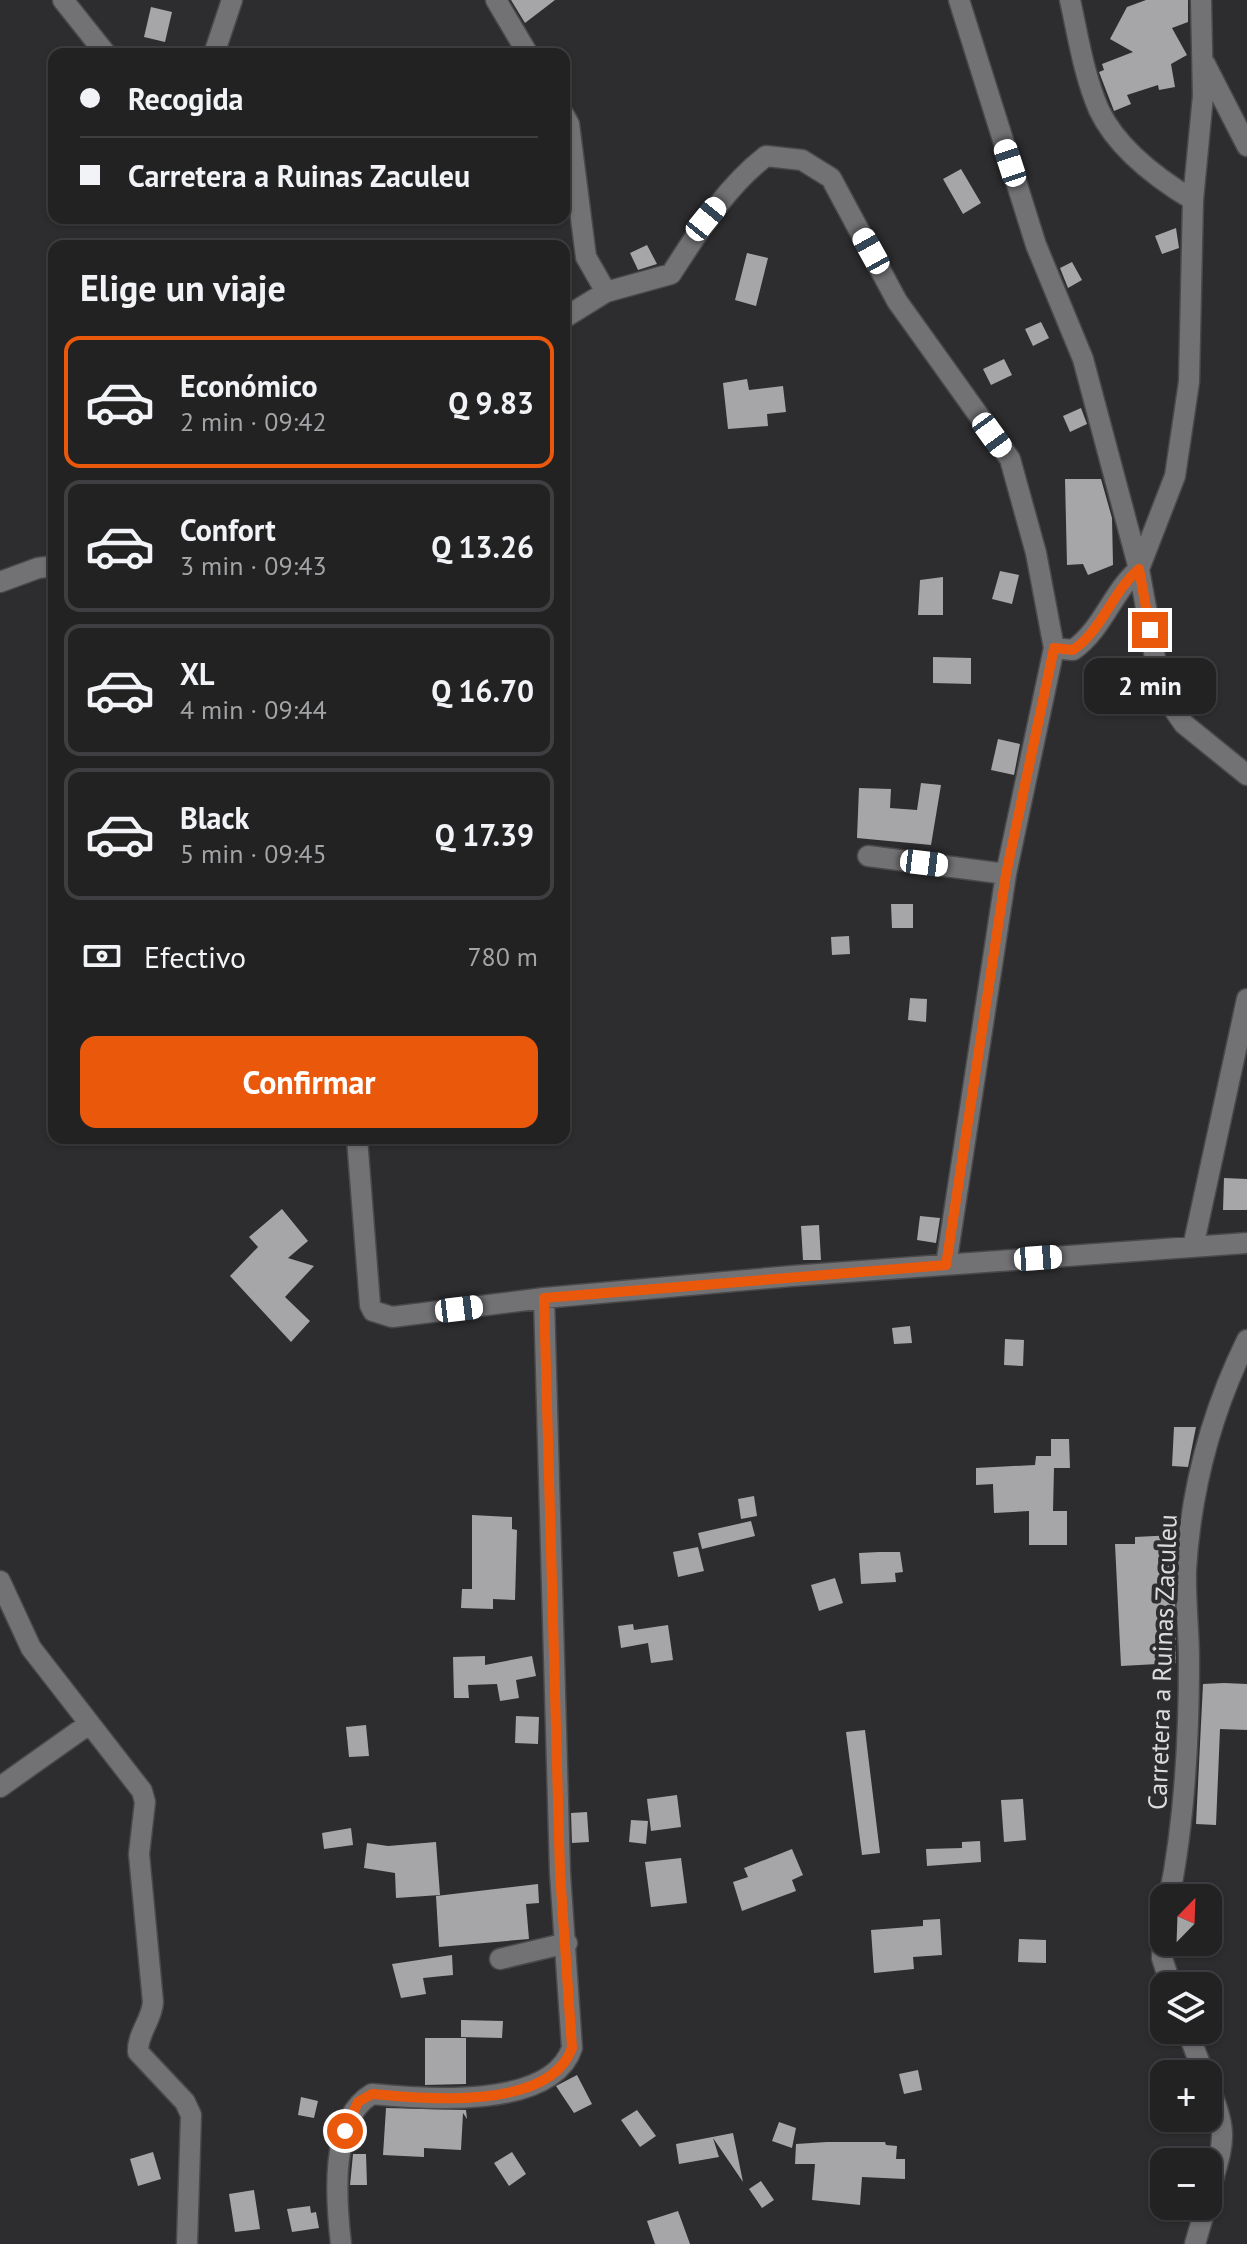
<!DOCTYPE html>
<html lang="es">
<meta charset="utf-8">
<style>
:root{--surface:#222223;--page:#2e2f30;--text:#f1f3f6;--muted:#a2a4a6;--line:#3f3f41;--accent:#ea580c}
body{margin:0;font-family:"PT Sans",sans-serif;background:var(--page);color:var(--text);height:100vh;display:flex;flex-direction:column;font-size:30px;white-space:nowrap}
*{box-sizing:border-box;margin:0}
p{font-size:26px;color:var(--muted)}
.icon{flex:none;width:44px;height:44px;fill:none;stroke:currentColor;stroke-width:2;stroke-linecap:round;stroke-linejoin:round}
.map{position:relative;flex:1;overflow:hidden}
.side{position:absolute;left:48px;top:240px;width:522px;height:904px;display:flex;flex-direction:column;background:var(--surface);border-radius:16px;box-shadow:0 2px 6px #0004,0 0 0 2px var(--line)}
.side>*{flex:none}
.hud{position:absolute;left:48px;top:48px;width:522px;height:176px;border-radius:16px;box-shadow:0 2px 6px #0004,0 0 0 2px var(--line);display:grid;align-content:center;height:176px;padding:0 32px;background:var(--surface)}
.needle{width:52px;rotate:23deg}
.buttons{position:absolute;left:1150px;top:1884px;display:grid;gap:16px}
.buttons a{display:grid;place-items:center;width:72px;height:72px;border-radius:16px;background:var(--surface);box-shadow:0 2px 6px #0004,0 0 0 2px var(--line);font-size:40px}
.end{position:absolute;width:36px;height:36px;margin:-18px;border:10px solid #ea580c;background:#fff;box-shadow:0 0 0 4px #fff}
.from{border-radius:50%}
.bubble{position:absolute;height:56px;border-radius:16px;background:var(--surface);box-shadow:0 2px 6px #0004,0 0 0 2px var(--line);font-size:26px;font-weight:800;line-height:56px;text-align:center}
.car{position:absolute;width:24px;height:48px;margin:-24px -12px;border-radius:10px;box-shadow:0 0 6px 2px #0007;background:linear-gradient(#fff 24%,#345 0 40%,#fff 0 76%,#345 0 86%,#fff 0)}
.hud b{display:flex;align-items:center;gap:28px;height:76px;font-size:30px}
.hud b+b{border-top:2px solid var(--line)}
.hud i{width:20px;height:20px;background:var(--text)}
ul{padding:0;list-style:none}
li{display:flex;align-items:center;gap:24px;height:132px;margin:0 16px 12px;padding:0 16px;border:4px solid var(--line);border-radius:16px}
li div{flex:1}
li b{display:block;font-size:30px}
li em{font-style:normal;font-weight:800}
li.selected{border-color:var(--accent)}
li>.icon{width:72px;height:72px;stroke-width:1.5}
h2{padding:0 32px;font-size:36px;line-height:96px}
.pay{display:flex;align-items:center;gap:20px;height:88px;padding:0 32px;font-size:30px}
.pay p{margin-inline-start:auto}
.primary-button{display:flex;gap:16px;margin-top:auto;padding:16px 32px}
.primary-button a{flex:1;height:92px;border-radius:16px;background:var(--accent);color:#fff;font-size:32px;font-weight:800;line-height:92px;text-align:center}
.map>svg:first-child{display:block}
</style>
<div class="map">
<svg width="1247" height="2244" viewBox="0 0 1247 2244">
<rect width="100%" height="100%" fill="#2d2d2f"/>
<path fill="#a6a5a8" d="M511,0h44l-30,23z
M1146,0h42v22l-16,6 15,27 -16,9 4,23 -16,3 -1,-5 -31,10 4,9 -17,7 -15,-39 5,-2 -2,-6 31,-12 -23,-13 17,-32z
M151,7l21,5 -7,30 -21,-5z
M961,169l20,34 -18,11 -20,-35z
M1176,228l3,20 -17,6 -7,-18z
M647,245l10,19 -19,6 -8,-17z
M747,253l21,5 -12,48 -21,-6z
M1072,262l10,18 -14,8 -8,-20z
M1041,322l8,16 -16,8 -8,-17z
M1004,359l8,16 -21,10 -8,-16z
M747,379l2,11 34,-4 3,26 -19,2 1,12 -40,3 -5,-46z
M1081,408l6,16 -17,8 -7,-16z
M1065,479h36l11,39 1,47 -25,10 -5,-11 -16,1z
M1000,571l19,4 -7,29 -20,-5z
M943,577v38h-25l2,-35z
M933,657l38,1v26l-38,-1z
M998,739l22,5 -6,31 -23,-5z
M921,783l20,2 -10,60 -74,-7 2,-50 32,1 -1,19 27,2z
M891,904h22v24h-21z
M849,936l1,18 -18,1 -1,-18z
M910,998l17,1 -1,23 -18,-2z
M1224,1178l23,1v31h-24z
M282,1209l26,32 -20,17 26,8 -29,31 25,24 -19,21 -61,-66 28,-29 -9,-10z
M920,1216l20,2 -4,25 -19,-3z
M819,1225l2,35h-18l-2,-34z
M910,1326l2,17 -18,1 -2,-16z
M1005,1339l19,1 -1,26 -19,-1z
M1174,1427h22l-8,40 -16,-1z
M1051,1439h18l1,29h-16l-1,43h14v34h-38v-34l-35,2 -1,-29 -17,1v-17l59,-3 1,-9h15z
M754,1496l3,20 -16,3 -3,-20z
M472,1515l40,2v12l5,1 -2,70 -22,-1v10l-32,-1 1,-19h10z
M751,1521l4,15 -53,13 -4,-16z
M1175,1535l1,128 -55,3 -6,-122h20v-7z
M698,1547l6,24 -26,6 -5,-25z
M879,1552h21l3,20 -8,1 1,9 -35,2 -2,-31z
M835,1578l8,25 -24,8 -8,-26z
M633,1624l1,6 34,-5 5,35 -22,3 -3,-20 -27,5 -3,-22z
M485,1656v9l47,-9 4,20 -20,4 3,18 -19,3 -3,-17 -29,1 1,13h-15l-1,-41z
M1224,1683l23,1v46l-27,-1 -4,96 -20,-1 7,-140z
M516,1716l23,1 -1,27 -23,-1z
M366,1725l3,31 -20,1 -3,-30z
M865,1730l15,123 -18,2 -16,-123z
M677,1795l4,32 -30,4 -4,-32z
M1023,1799l3,41 -22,2 -3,-42z
M587,1812l2,30 -17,1 -1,-30z
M631,1820l17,1 -2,23 -17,-2z
M351,1828l2,17 -29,4 -2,-16z
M980,1841l1,21 -54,4 -1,-17 36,-1v-6z
M436,1842l4,53 -44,3 -1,-25 -31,-5 3,-25 21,3z
M792,1849l11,26 -11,5 4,11 -54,20 -9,-29 15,-5 -4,-9z
M681,1858l6,45 -36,4 -6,-45z
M538,1884l1,19 -13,1 3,35 -90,8 -3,-51z
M940,1919l2,36 -29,2 1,12 -40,4 -3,-43 52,-4v-6z
M1019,1939l27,1v23l-28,-1z
M452,1955l1,20 -30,3 3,16 -25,4 -9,-34z
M461,2020l42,1 -1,17 -41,-1z
M425,2038h41v46l-41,1z
M918,2070l4,20 -18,4 -5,-20z
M577,2075l15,29 -18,9 -18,-27z
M301,2097l17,4 -4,17 -16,-3z
M386,2108l80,2 1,9 -4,-6 -2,37 -37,-2v9l-41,-2z
M637,2110l19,26 -16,11 -19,-27z
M779,2122l17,6 -4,20 -20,-7z
M733,2133l10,49 -30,-44 6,19 -40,7 -3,-20z
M827,2142h58l1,3 11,1 -1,13h9v20l-43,-2 -2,28 -48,-5 3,-36h-20l1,-20z
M153,2152l8,27 -23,7 -8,-27z
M512,2152l14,22 -17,12 -15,-23z
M353,2154h13l1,31h-17z
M761,2181l13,19 -12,8 -13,-19z
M254,2190l6,39 -25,3 -6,-38z
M310,2206l1,7 5,-1 3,16 -27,4 -5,-23z
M678,2211l12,33h-35l-8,-23z"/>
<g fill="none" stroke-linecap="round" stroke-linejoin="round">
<defs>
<path id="street" d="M63,0l43,54
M496,0l32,54
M1070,0c8,36 14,76 29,110 18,38 59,69 94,90
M1201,0l2,96 -10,104 -4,182 -14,94 -36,93 22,122 23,33 63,51
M214,54l18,-54
M1205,64l42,82
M564,115l5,9 17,133 20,35
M564,318l42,-26 65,-18c28,-43 54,-86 95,-118l36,4 29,18 66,123 113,158 26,94 18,95 19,2c30,-21 39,-58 66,-81l-56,-210 -47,-114 -77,-245
M0,582l38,-14 16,-2
M868,856l138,18
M357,1138l13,167 3,6 19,6 152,-19 248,-22 455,-33
M1193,1247l54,-248
M946,1265l60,-391 48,-226
M0,1581l31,67 111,143 3,11 -6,52 14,148c-1,18 -16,32 -15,50l47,50 6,13 -4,129
M0,1787l89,-63
M1169,1898c16,-78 20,-158 20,-237 0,-31 -4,-61 -3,-92 5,-79 26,-158 61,-229
M1164,1920l-2,38 9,28
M500,1959l67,-16
M1187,2030l17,44
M1208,2085c23,52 14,60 0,112
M341,2244c-5,-43 -12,-125 31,-150 52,5 179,16 200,-46l-12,-175 -16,-575
M1195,2244l11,-38"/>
</defs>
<use href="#street" stroke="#49494b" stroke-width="23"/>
<use href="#street" stroke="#727275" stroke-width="20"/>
</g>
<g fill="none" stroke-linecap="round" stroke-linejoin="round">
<path stroke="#ea580c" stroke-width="10" d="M345,2131l13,-29 14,-8c53,5 178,17 200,-46l-12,-175 -16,-575 402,-33 60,-391 48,-226 19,2c30,-21 39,-58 66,-81l11,61"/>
</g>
<g text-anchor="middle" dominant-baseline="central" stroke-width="8" stroke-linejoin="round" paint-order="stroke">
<g font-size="26" fill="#dcdcde" stroke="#2d2d2f">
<text transform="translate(1162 1662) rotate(-88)">Carretera a Ruinas Zaculeu</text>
</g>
</g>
</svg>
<div class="buttons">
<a><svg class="needle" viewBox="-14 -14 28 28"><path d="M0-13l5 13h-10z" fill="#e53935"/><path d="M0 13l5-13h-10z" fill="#a2a4a6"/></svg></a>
<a><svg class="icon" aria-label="layers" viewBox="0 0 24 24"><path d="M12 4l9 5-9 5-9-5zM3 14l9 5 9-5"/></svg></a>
<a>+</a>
<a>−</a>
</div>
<i class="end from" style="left:345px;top:2131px"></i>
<i class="end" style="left:1150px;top:630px"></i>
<div class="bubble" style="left:1084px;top:658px;width:132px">2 min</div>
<i class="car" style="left:1010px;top:163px;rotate:342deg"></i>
<i class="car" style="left:706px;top:219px;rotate:39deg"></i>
<i class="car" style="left:871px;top:251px;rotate:331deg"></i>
<i class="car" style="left:992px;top:435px;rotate:144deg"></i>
<i class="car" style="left:924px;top:863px;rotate:97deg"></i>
<i class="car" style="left:1038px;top:1258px;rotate:86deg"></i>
<i class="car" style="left:459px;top:1309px;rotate:83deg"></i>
<div class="hud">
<b><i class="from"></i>Recogida</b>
<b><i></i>Carretera a Ruinas Zaculeu</b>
</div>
<section class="side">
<h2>Elige un viaje</h2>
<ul>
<li class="selected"><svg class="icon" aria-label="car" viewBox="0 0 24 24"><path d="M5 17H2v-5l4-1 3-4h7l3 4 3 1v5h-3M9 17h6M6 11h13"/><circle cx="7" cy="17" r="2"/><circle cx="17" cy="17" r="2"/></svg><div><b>Económico</b><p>2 min · 09:42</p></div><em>Q 9.83</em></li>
<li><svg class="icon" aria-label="car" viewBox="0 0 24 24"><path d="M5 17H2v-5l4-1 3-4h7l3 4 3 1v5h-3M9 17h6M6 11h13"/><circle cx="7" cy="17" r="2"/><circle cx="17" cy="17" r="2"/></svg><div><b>Confort</b><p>3 min · 09:43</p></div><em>Q 13.26</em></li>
<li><svg class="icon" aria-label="car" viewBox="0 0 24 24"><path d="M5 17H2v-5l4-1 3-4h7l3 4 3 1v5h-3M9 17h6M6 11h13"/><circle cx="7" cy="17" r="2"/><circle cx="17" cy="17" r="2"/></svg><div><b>XL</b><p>4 min · 09:44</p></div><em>Q 16.70</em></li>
<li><svg class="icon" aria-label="car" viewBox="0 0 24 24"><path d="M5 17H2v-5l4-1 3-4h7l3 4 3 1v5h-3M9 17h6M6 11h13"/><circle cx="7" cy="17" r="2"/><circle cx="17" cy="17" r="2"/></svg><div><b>Black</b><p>5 min · 09:45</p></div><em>Q 17.39</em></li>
</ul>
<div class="pay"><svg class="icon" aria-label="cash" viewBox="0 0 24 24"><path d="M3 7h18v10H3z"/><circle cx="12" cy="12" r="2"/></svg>Efectivo<p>780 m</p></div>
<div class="primary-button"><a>Confirmar</a></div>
</section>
</div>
